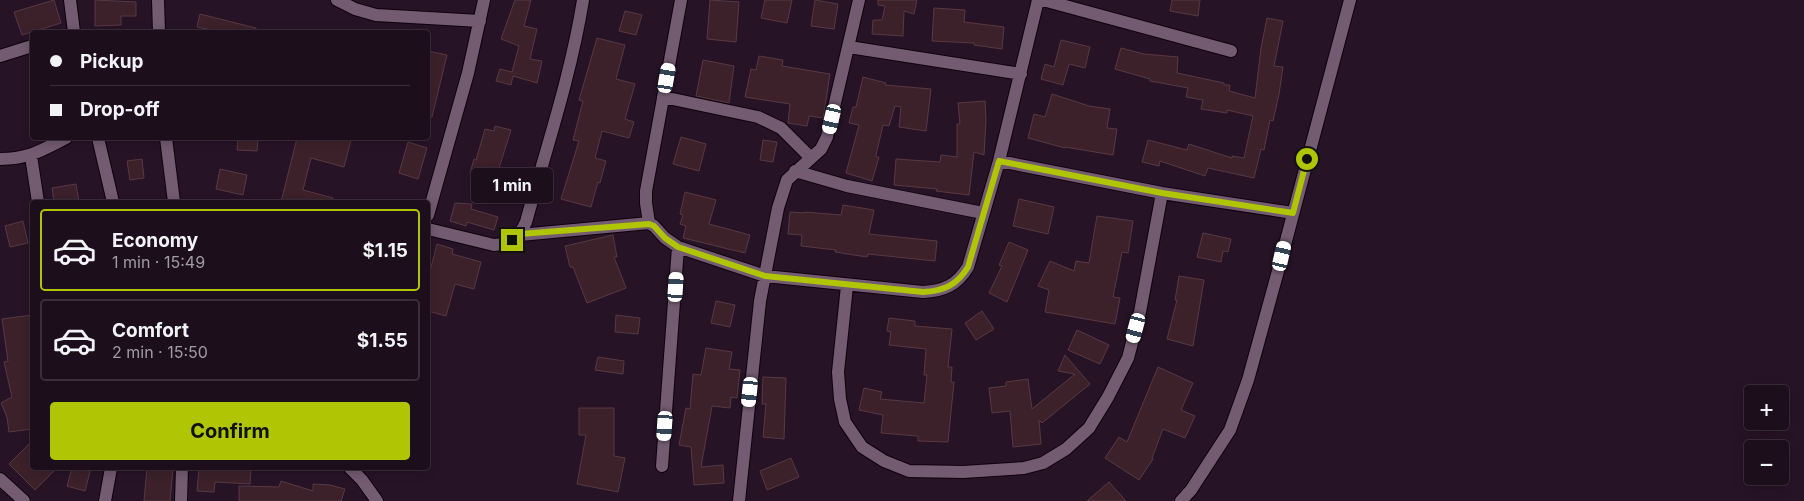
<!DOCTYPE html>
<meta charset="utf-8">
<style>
:root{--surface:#1d0e1c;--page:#251725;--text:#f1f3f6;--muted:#a09ca3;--line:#3b2e3b;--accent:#b0c503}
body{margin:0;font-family:Inter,sans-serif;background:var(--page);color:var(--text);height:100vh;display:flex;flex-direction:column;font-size:19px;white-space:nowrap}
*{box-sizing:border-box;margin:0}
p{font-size:16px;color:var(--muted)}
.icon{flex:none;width:28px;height:28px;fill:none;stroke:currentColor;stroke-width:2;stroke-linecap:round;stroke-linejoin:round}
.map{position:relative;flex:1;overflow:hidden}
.panel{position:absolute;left:30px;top:200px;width:400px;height:270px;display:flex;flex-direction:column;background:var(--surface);border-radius:5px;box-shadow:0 2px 12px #0003,0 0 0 1px var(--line)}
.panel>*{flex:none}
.hud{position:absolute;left:30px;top:30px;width:400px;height:110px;border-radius:5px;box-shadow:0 2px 12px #0003,0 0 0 1px var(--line);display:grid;align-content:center;height:110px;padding:0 20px;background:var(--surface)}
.fabs{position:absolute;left:1744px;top:385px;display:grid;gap:10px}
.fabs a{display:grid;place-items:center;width:45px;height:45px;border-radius:5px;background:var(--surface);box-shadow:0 2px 12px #0003,0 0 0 1px var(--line);font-size:25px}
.end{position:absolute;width:22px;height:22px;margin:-11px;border:6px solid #b0c503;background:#111;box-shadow:0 0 0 2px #111}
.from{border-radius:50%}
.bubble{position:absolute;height:35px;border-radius:5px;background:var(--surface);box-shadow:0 2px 12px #0003,0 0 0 1px var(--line);font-size:16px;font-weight:700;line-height:35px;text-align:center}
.car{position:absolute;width:15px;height:30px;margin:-15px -8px;border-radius:6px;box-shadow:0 0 4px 1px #0007;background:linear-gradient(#fff 24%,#345 0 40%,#fff 0 76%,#345 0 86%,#fff 0)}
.hud b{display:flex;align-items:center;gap:18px;height:48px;font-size:19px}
.hud b+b{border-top:1px solid var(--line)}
.hud i{width:12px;height:12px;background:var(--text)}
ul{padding:9px 0 0;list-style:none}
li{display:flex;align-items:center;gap:15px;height:82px;margin:0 10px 8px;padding:0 10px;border:2px solid var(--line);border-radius:5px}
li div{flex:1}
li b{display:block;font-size:19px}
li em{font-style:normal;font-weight:700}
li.on{border-color:var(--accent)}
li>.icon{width:45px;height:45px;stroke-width:1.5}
.primary-button{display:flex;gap:10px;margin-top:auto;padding:10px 20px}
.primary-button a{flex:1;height:58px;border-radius:5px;background:var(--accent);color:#111;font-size:20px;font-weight:700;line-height:58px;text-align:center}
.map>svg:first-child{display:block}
</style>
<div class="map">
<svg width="1804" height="501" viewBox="0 0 1804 501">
<rect width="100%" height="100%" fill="#271326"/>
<path fill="#3d212a" stroke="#583943" d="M54,0l7,23 -39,12 -8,-23z
M95,0l41,2v14h-15v9l-26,1z
M515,0h16l-7,26 13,3 -7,30 12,2 -5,22 -24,-7 -2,9 -15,-4 4,-12 12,3 7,-26 -18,-7z
M710,0l29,2 -3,40 -29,-3z
M765,0h27l-5,23 -26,-5z
M815,0l23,4 -4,25 -23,-3z
M878,0h39l-3,14 -10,-3 -1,25 -31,-2 1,-14h9l3,-14 -7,-1z
M1172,0h28l-2,16 -28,-5z
M934,8l31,2 -1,12 40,5 -2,22 -28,-4v-2l-42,-2z
M625,11l17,4 -6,20 -17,-4z
M200,14l56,14 -1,4h-34l-24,-5z
M1267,18l16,3 -9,45 9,1 -4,27 -6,27 -3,-1 -6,30 -3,-1 -7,29 -46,-10 -3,8 -45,-15 -1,5 -17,-4 6,-22 39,10 2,-6 43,14v-2l12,2 9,-42 -26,-6v3l-26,-4 2,-9 -17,-3 2,-9 -38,-7v-2l-35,-10 6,-21 23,6 34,3 -1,16 47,10v2h6l-1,6 26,7 6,-50z
M597,38l28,7 -9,34 19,5 -10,35 9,3 -5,16 -27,-7 -7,27 11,3 -6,22 -2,-1 -7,25 -30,-8 18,-58 -6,-1 10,-39 -4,-1z
M1061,40l29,7 -5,21 -16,-4 -6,21 -22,-6 4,-15 9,3z
M428,51l19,4 -15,62 -4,-1z
M759,56l24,4 -1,6 48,8 -7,44 -14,-2 -2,10 -19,-3 2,-19 -45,-7 6,-28 5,1z
M703,60l31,6 -5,37 -33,-7z
M863,77l23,6 -1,2 46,4 -5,42 -27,-4 2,-20 -6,-1 -6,20 -6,-1 -7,30v2h3l-7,24 -26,-8 13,-48 -10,-2 4,-16h3z
M1052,94l37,12 21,3 -3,19 10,1 -4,26 -48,-8v1l-37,-10 6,-24 11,3z
M985,101l1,19 -2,35 -10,-3 -5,43 -33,-4 1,-2 -43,-4 2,-26 44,3 1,-7 16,2v-33h3l-2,-21z
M495,126l16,4 -16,51 -25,-8 4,-14 2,1 9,-31 9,2z
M681,137l25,7 -7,27 -26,-7z
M238,138h20l-1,13 -20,-1z
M297,138h43l11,2 -7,27 -33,-9 -8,32 30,8 -1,4h-51z
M763,140l14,2 -4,20 -13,-2z
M408,142l19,6 -9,31 -19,-6z
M142,159l2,19 -14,2 -3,-19z
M220,169l27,6 -4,20 -27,-6z
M76,184l3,18h-25l-2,-14z
M685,192l31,8 -7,24 41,11 -5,18 -62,-15 3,-12 -6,-2 3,-9 -3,-1z
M1019,199l35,8 -6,27 -35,-8z
M455,203l17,1 -1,5 27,8 -4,13 -27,-8 -1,4 -16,-5z
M843,205l31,5 -5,24 68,7 -2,20 -67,-7 -1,3 -32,-5 1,-2 -35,-4 1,-11 -14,-1 2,-22 15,1v-1l36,3z
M1097,216l36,5 -5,32 -6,-1 -9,45 7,1 -5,26 -70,-12 4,-22 -11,-4 12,-25 24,10 2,-10 13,2z
M23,221l5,22 -18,4 -5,-21z
M1203,233l28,6 -3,13 -5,-1 -2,11 -24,-5z
M613,235l4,22h-3l12,31 -39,15 -14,-36h-3l-5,-21z
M1009,242l19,8 -21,52 -18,-9 13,-27 -3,-1z
M437,244l16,5 -1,5 29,8 -7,27 -19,-5 -9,32 -18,-5v-32z
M1179,276l25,4 -11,66 -26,-7 10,-39h-2z
M716,301l19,4 -5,22 -19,-4z
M982,311l12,18 -18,11 -11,-17z
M32,315v114l-23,3 -2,-15 -6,-14 11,-6 -8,-35 4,-1 -6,-42z
M616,315l24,3 -2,16 -23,-2z
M889,318l26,3v5l37,3 -4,38h4l-1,15h3l-6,60 -30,-1v-5l-37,-3 2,-18 -24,-5 5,-22 18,4 -2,7 44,4 3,-28h-3l2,-26 -37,-4 2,-13 -4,-1z
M1077,330l32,15 -9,19 -32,-14z
M706,348l26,4 -3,17 11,1 -3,28 -6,-1 -1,11 -18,-2 -11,61 22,-2 1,18 -30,2 -3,-38 -12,-2 7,-37 4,1 3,-35 8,1z
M1065,355l25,29 -48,39 -3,-3 2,24 -28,3 -3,-36 -18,2 -3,-25 17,-2v-4l22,-3 4,30 43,-35 -17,-3z
M598,357l26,4 -1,13 -28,-4z
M1158,367l35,16 -12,27 14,6 -10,22 -22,-9 -11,29 1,1 -14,21 -34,-22 14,-21 8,5z
M763,377l23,1 -2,61 -21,-2 3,-33h-4z
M579,408h35v48l11,2 -7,34 -41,-8 9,-49h-7z
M32,441v27h25l-22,22 -26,-26z
M791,458l8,19 -32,13 -7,-19z
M72,468h19l-6,23 -18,-5z
M147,468h26l-3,33h-26z
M199,468l52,2 -1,14 -35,-2 -1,10 -17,-1z
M281,481l32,10v-7l17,1 15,4 -4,12h-102v-15l40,1z
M1109,482l17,19h-39z"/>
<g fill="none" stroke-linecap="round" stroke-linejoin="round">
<defs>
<path id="street" d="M70,0l4,32
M158,0l1,32
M337,0l18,9 21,6 104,6
M681,0l-35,191v12l3,20 5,3 11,12 13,9 87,29 158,16c21,-1 34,-7 45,-25l31,-106 39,-161
M1043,0l188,51
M849,47l172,27
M0,56l32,-10
M663,97l95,20 23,11 30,30
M98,138l15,64
M166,138l8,64
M31,156l7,46
M0,159c29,0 42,-9 66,-21
M999,161l163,32 131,20
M795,171l52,15 136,27
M428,215l40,-142 16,-73
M428,229l66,16c18,-1 25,-7 32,-23 20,-73 45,-147 57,-222
M520,235l129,-12
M847,286l-9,86 2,27 5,23 17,25 22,14 25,10 54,1 61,-4 19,-5 23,-14 23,-21 19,-31 20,-39 12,-46 22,-119
M662,466l16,-219
M350,468l12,12 15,21
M105,501l6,-33
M181,501l1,-33
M739,501l21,-200 18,-93 9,-28 34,-31 6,-12 32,-137"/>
<path id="secondary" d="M0,479l24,22
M1181,501l10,-11 39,-60 18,-50 30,-109 72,-271"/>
</defs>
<use href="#street" stroke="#0f010e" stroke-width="14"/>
<use href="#secondary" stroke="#0f010e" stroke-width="14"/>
<use href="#street" stroke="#735b71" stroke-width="12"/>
<use href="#secondary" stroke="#735b71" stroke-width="12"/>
</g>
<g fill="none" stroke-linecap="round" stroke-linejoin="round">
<path stroke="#b0c503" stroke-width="6" d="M512,240l8,-6 129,-10 5,2 11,12 13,9 87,29 158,16c21,-1 34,-7 45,-25l31,-106 163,32 131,20 14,-54"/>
</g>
</svg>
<div class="fabs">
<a>+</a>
<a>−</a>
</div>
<i class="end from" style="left:1307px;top:159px"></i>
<i class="end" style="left:512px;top:240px"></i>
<div class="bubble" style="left:471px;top:168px;width:82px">1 min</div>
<i class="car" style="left:667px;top:78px;rotate:10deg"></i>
<i class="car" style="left:832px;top:119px;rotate:193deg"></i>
<i class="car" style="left:1282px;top:256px;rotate:13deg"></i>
<i class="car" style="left:676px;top:287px;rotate:4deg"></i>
<i class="car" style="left:1136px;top:328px;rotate:195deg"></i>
<i class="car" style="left:750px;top:392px;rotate:186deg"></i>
<i class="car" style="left:665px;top:426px;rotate:184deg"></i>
<div class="hud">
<b><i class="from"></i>Pickup</b>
<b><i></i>Drop-off</b>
</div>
<section class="panel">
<ul>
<li class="on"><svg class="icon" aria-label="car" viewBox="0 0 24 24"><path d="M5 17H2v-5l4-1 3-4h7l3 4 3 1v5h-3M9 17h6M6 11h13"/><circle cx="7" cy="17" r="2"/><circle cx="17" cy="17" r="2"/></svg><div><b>Economy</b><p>1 min · 15:49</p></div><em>$1.15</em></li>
<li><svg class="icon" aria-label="car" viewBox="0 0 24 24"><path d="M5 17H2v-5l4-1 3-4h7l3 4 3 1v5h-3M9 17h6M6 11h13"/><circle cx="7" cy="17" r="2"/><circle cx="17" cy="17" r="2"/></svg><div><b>Comfort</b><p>2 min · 15:50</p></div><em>$1.55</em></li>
</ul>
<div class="primary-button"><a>Confirm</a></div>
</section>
</div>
